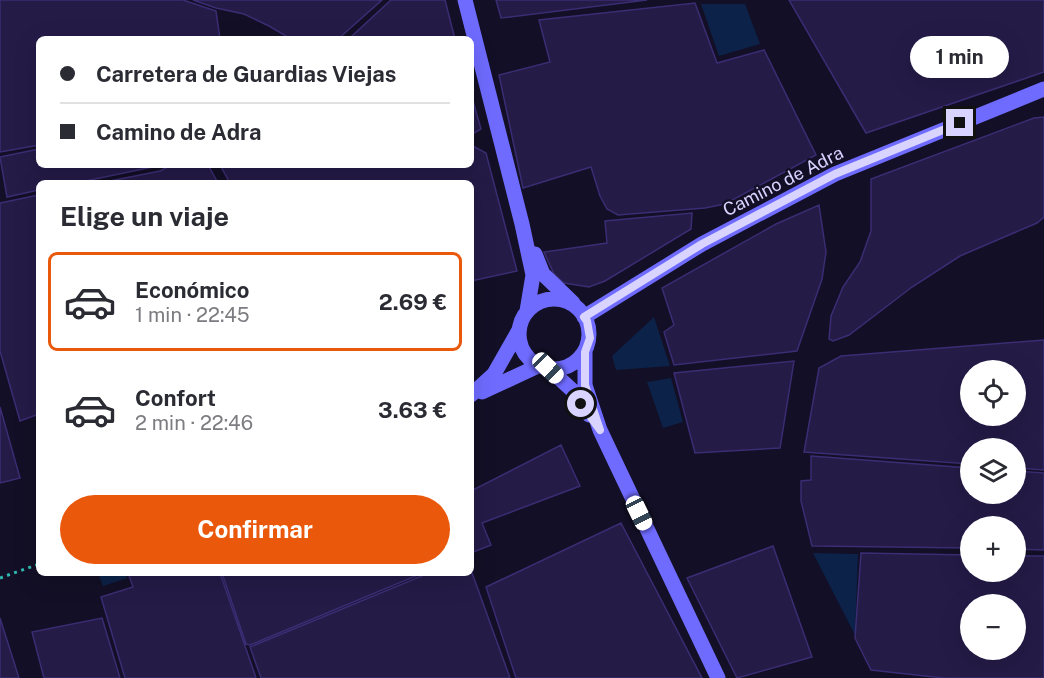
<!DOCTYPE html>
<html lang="es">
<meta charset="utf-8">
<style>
:root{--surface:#fff;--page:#f2f2f3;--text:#2b2b33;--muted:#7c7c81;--line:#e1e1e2;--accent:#ea580c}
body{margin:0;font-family:"Public Sans",sans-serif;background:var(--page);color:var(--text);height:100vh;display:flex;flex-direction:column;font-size:22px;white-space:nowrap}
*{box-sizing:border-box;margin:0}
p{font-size:20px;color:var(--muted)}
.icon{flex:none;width:33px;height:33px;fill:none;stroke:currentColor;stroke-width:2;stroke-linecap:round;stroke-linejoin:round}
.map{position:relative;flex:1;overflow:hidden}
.drawer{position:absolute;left:36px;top:180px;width:438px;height:396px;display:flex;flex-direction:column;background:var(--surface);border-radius:9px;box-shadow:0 6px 24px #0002}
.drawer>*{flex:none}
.banner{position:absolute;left:36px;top:36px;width:438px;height:132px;border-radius:9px;box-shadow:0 6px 24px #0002;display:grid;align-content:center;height:132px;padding:0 24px;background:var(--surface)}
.controls{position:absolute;left:960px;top:360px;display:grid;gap:12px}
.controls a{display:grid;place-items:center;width:66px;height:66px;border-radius:50%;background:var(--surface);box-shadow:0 6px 24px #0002;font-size:30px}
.end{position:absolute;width:27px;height:27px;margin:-14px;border:8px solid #d9d4ff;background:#111;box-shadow:0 0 0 3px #111}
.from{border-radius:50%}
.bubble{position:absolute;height:42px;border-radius:21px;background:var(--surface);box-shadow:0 6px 24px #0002;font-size:20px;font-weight:700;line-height:42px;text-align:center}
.car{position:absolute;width:18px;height:36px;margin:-18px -9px;border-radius:8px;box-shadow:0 0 4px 2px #0007;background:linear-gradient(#fff 24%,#345 0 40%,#fff 0 76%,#345 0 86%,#fff 0)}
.banner b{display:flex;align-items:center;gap:21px;height:57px;font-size:22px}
.banner b+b{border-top:2px solid var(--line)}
.banner i{width:15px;height:15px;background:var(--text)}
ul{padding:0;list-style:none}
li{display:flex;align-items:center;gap:18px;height:99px;margin:0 12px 9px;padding:0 12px;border:3px solid transparent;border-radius:9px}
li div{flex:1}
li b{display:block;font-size:22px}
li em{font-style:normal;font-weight:700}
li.active{border-color:var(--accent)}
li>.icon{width:54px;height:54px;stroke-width:1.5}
h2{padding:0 24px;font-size:27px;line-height:72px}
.cta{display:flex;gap:12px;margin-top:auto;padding:12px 24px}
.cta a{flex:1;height:69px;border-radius:36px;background:var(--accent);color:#fff;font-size:24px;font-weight:700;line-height:69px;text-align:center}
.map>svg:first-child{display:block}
</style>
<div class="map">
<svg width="1044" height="678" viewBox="0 0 1044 678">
<rect width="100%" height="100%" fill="#130f26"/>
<path fill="#0c2248" d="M701,4h44l15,40 -41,12z
M654,317l16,49 -54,4 -4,-14z
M671,378l12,44 -20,6 -16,-46z
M813,553l45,1 -3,81z
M98,573h28l1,5 -24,8z"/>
<path fill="#241b47" stroke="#3b2d73" stroke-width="1.5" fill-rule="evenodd" d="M0,0h183l33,11 4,28h-181v106l-39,7z
M193,0h189l-44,39h-47l-22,-13 -25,-12 -28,-6z
M391,0h54l10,39h-101l-3,-2z
M496,0h151l-146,18z
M789,0h255v72l-178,61z
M695,3l22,60 47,-13 52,105 -91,49 -20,4 -87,7 -11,-6 -7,-13 -9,-29 -68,21 -24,-113 51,-13 -11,-42z
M471,94l10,35 -10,6z
M1044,117v100l-7,6 -77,33 -48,31 -63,48 -16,6 -4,-2 2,-23 12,-29 17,-25 11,-31v-52l163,-61z
M471,145l15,8 31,118 -46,10v-98h-241l-10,-18h251z
M39,149v16h123l-86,18h-37v7l-32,7 -7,-40z
M172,165h36l10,18h-118l60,-12z
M39,195v219l-19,7 -20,-70v-148z
M819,205l7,47 -4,27 -25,72 -123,14 -10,-33 10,-7 -12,-37 114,-64z
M692,213l-1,16 -86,52 -16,6 -25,-4 -10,-9 -10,-22 63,-9 -2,-22z
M1044,340v130l-28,-2v-20h-46v16l-166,-12 15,-84 22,-12zM970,370h46v46h-46z
M794,361l-14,87 -85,5 -21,-80z
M0,407l20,71 -20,5z
M561,445l19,41 -98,37 9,22 -20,8v-62z
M811,456l159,12v26h46v-23l28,2v77l-28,-1v-23h-46v22l-158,-2 -11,-45v-20l10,-1z
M621,523l81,155h-186l-30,-91z
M773,546l39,111 -75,21 -50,-100z
M861,553l109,2v17h46v-16h28v122h-101l-72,-8 -16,-32zM970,604h46v46h-46z
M471,570l39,108h-249l-11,-31 179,-74h42z
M128,573h92l36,105h-131l-24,-81 32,-10z
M222,573h201l-173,72 -4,-1z
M0,618l19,60h-19z
M102,618l18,60h-76l-12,-46z"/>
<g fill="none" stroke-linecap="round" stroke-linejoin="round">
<path stroke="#2fb8b0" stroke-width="3" stroke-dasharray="3 4.5" stroke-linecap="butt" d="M0,578l39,-14"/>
<path stroke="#6f6bff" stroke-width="15" d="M465,0l57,224 11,51 -6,36
M535,254l8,20 30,29
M519 334a35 35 0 1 1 70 0a35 35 0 1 1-70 0Z
M584,317l118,-73 133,-70 209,-85
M585,352v33l15,45 118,248
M548,368l24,22 17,25
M482,392l56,-26
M471,395l23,-21 25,-44"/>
</g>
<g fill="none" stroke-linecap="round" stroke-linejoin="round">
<path stroke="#d9d4ff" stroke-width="8" d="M581,404l19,26 -15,-45v-33l5,-14 -3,-17 -3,-4 118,-73 133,-70 125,-51"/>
</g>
<g text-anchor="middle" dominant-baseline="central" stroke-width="4.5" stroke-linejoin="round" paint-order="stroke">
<g font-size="18" fill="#d9d4ff" stroke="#130f26">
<text transform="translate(783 181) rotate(-27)">Camino de Adra</text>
</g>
</g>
</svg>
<div class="controls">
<a><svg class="icon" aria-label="locate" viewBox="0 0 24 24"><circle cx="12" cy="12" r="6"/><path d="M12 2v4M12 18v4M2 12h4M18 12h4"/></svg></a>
<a><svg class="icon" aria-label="layers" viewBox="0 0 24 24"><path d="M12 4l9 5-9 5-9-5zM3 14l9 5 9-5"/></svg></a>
<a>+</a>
<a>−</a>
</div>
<i class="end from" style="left:581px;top:404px"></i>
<i class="end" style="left:960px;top:123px"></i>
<div class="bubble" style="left:910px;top:36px;width:99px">1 min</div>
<i class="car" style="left:548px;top:368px;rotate:134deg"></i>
<i class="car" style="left:639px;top:513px;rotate:154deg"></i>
<div class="banner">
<b><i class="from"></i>Carretera de Guardias Viejas</b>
<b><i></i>Camino de Adra</b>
</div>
<section class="drawer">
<h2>Elige un viaje</h2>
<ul>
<li class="active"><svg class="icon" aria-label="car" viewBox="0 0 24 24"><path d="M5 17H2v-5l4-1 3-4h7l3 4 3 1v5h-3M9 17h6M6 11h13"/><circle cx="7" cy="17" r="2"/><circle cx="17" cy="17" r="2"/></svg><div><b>Económico</b><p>1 min · 22:45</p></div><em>2.69 €</em></li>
<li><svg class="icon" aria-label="car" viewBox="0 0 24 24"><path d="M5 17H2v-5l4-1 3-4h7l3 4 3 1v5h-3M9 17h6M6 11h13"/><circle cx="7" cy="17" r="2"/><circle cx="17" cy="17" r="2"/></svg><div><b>Confort</b><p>2 min · 22:46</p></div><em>3.63 €</em></li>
</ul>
<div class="cta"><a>Confirmar</a></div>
</section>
</div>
